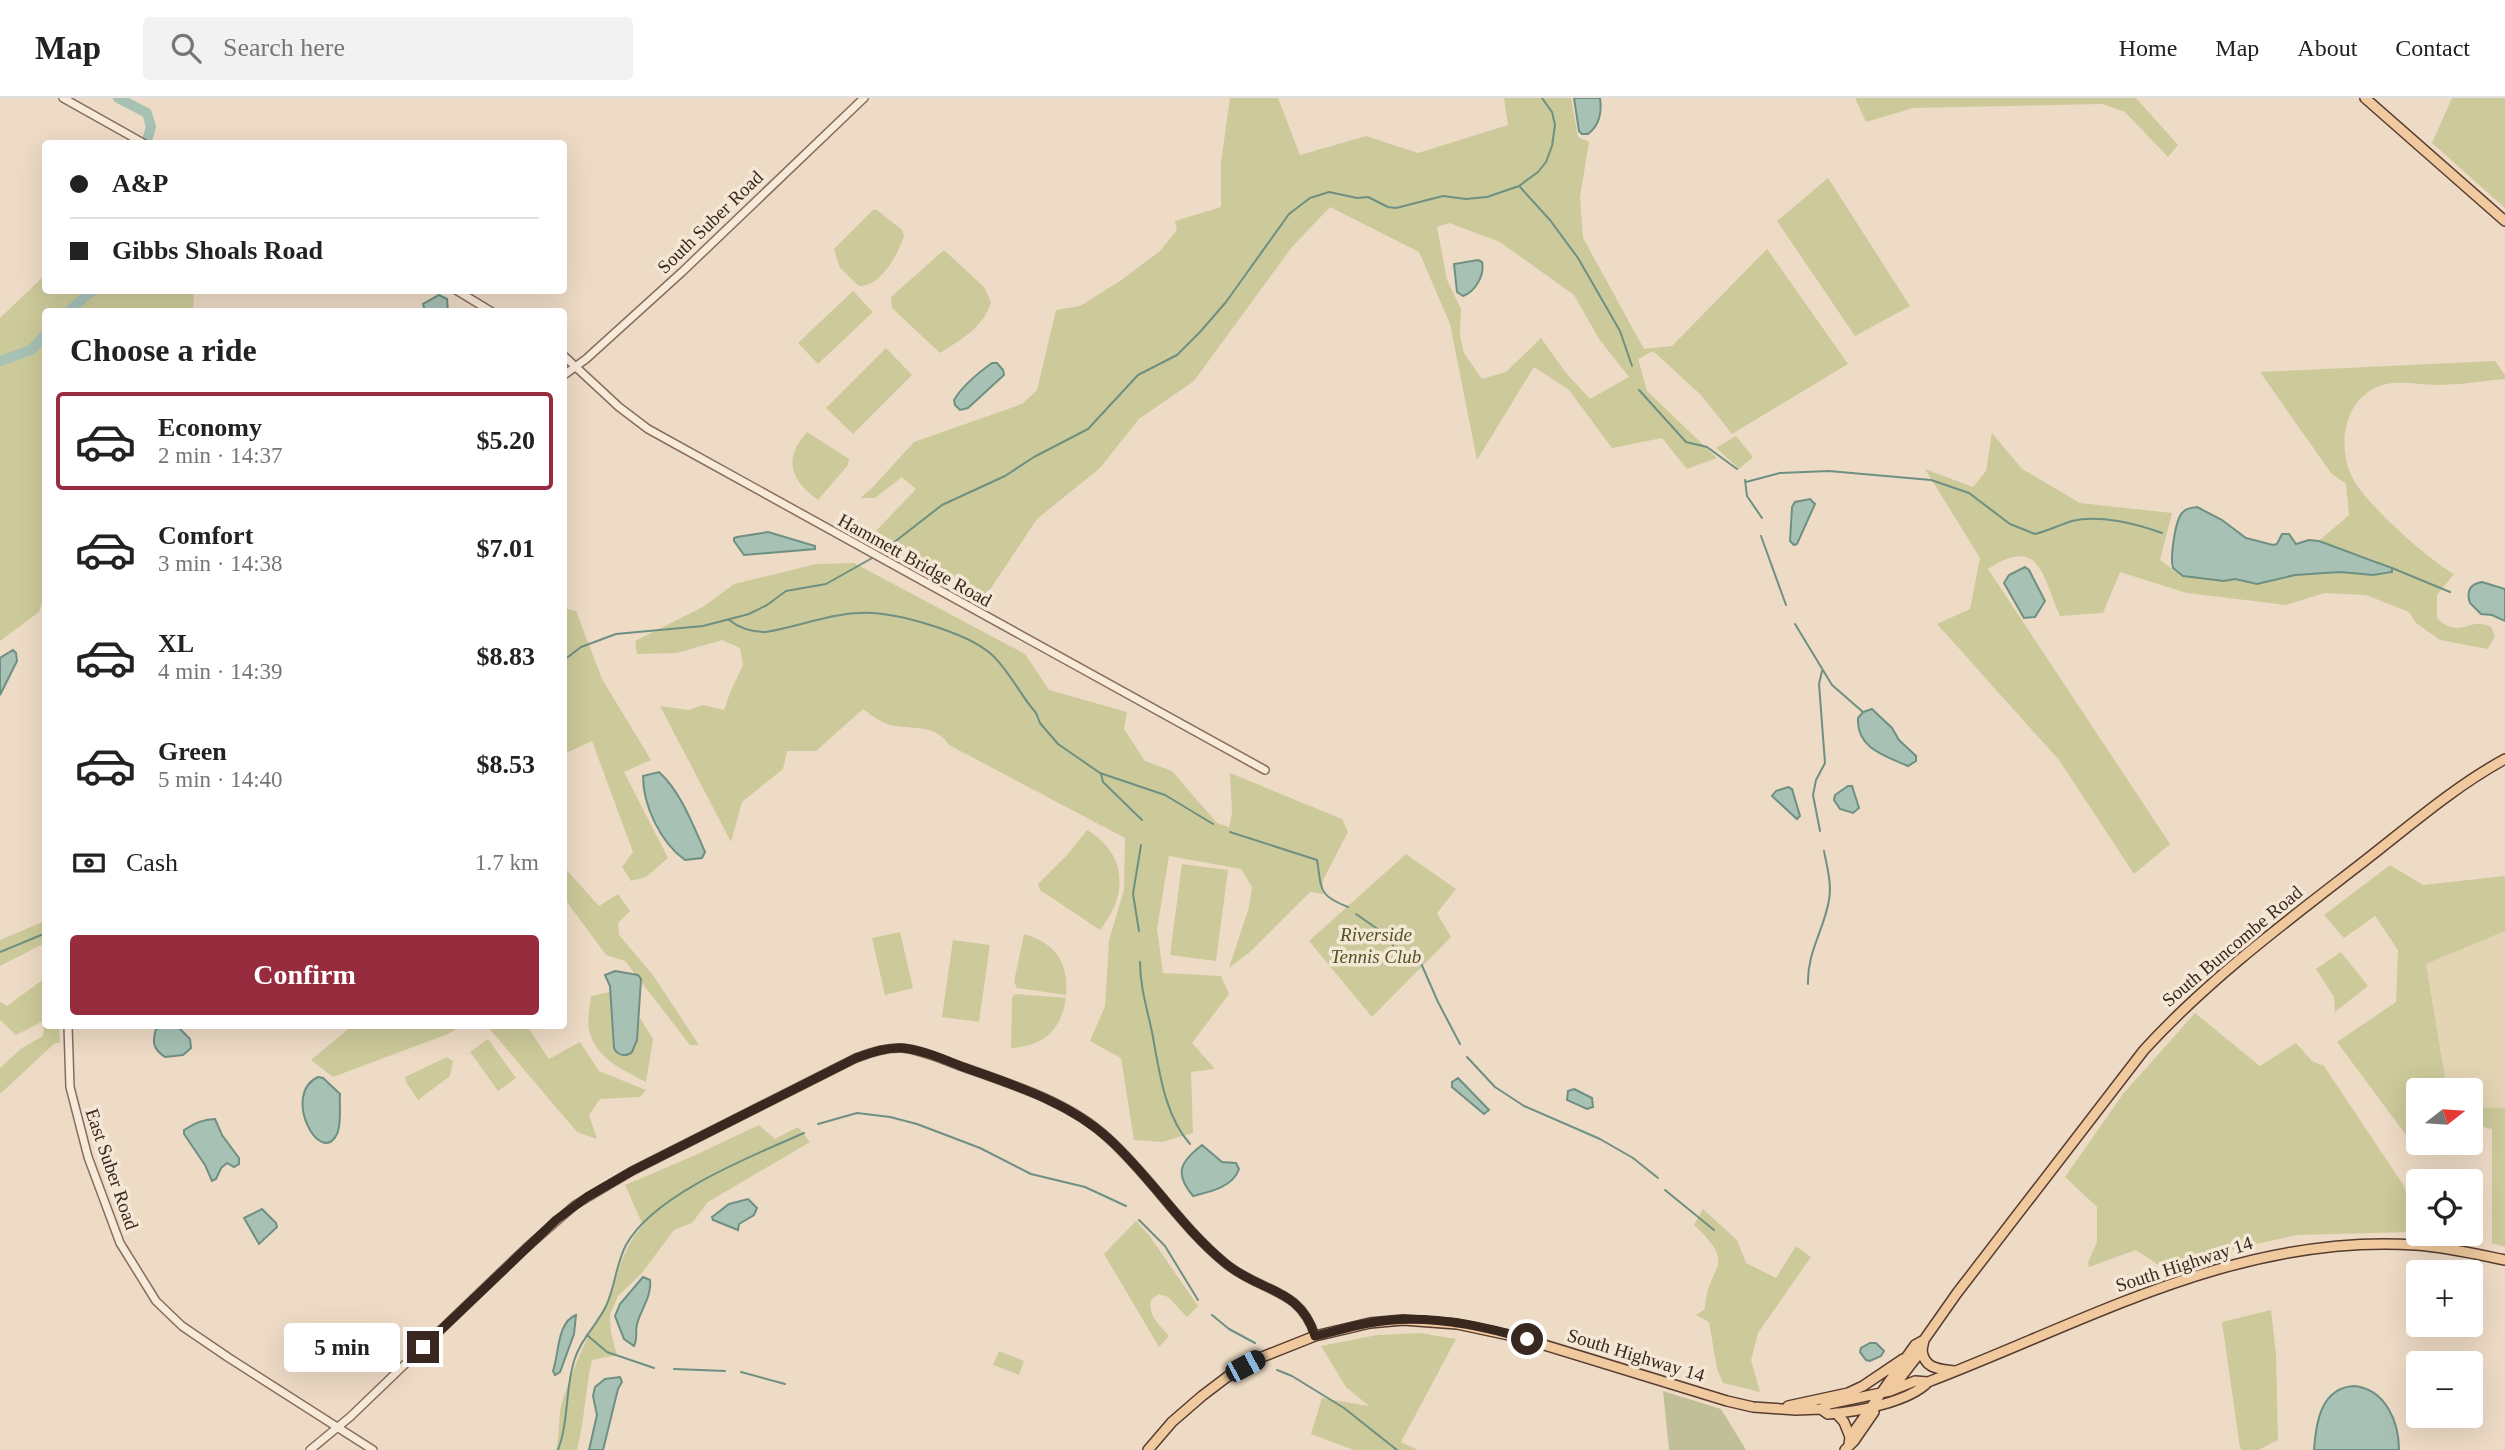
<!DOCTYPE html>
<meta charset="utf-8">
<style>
:root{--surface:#fff;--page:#f2f2f2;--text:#222;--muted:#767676;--line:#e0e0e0;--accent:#972c3e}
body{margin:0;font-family:Georgia,serif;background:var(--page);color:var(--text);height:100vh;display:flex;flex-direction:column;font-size:26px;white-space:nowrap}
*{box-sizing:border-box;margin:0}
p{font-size:23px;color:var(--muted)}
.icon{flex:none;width:38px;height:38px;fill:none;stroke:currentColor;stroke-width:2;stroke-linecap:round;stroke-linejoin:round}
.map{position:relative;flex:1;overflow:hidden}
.drawer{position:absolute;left:42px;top:210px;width:525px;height:721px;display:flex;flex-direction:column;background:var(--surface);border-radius:7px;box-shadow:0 7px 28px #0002}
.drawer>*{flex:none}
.banner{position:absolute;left:42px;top:42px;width:525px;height:154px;border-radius:7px;box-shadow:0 7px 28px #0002;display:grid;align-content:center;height:154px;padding:0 28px;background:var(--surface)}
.needle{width:46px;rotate:73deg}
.buttons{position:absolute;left:2406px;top:980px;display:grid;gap:14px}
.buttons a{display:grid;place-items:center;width:77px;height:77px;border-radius:7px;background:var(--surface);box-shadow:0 7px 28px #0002;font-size:35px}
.end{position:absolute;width:32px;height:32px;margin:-16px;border:9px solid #39281f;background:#fff;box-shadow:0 0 0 4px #fff}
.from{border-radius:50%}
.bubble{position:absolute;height:49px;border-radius:7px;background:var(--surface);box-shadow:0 7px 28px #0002;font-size:23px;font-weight:700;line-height:49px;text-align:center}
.car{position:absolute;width:21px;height:42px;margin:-21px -10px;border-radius:9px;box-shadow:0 0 5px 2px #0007;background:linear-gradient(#222 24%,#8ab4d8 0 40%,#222 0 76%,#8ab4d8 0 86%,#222 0)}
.banner b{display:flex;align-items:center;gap:24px;height:66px;font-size:26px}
.banner b+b{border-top:2px solid var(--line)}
.banner i{width:18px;height:18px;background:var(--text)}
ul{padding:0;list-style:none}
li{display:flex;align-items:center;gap:21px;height:98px;margin:0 14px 10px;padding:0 14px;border:4px solid transparent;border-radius:7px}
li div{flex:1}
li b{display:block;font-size:26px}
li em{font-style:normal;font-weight:700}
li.current{border-color:var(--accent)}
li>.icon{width:63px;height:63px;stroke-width:1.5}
h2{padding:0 28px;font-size:32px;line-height:84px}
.pay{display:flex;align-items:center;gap:18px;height:77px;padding:0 28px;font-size:26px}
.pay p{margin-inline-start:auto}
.cta{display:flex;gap:14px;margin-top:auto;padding:14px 28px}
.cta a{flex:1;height:80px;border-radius:7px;background:var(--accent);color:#fff;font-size:28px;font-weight:700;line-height:80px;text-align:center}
header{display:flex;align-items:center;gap:42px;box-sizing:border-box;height:98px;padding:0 35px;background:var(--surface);border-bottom:2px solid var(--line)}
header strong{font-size:33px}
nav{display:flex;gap:38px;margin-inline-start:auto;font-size:24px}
.search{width:490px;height:63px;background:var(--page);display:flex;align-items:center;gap:18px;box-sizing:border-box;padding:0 24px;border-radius:7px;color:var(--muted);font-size:26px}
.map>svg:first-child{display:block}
</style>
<header>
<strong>Map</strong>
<div class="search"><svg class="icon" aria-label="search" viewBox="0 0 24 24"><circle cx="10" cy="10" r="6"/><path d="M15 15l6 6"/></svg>Search here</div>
<nav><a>Home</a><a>Map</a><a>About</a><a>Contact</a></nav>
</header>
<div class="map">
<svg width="2505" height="1352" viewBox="0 0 2505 1352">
<rect width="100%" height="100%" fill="#eedbc6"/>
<path fill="#e3d4b3" d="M2505,833v177l-34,-1v-17h-20l-5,-5 -20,-121z"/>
<path fill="#ccca9a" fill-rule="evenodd" d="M1230,0h48l22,57 66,-19 52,17 90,-28 -4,-27h67l7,39 11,5 -9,55 3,41 61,111 28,-3 95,-97 81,115 -116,70 -31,-39 -48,-44 -15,8 9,32 70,67 -30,11 -25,-31 -50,10 -43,-58 -35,-23 -57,93 -27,-136 -31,-72 -89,-45 -38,40 -98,134 -55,38 -39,49 -63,51 -52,78 -109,-66 40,-42 -14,-12 -27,21h-15l12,-10 42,-46 108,-38 15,-14 19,-80 24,-4 40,-25 40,-30 17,-21 -2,-9 46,-14v-45zM1449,125l51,19 74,53 25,44 30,38 -39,22 -24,-26 -25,-35 -35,34 -24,7 -18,-26 -4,-17 1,-27 -14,-29 -10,-53z
M1855,0h281l42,47 -10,12 -43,-45 -23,-8 -189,4 -47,14z
M2452,0h53v110l-73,-65z
M1828,80l82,128 -55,30 -78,-115z
M873,112h4l25,20 2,6c-6,18 -23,51 -45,50l-19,-18 -6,-19z
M944,152l40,37 7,15c-8,26 -29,37 -51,51l-48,-45 -1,-11z
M45,177l1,15 148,1 -1,20 -147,1 -1,281 -6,19 -39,29v-323z
M853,193l20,21 -55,52 -20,-21z
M886,250l26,27 -59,59 -27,-26z
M2495,263l10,14v4c-23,2 -46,6 -69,6 -21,0 -44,-7 -63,4 -34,18 -36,71 -14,99 18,25 69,71 95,86l-17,21v23c23,23 32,-3 54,9l4,9 -7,13 -48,-9 -24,-17 -7,-11 -43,-17 -41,-2 -39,12 -99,-12 -67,-21 -17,41 -43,3c-18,-41 -20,-81 -72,-47l182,275 -36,30 -75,-114 -122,-136 33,-15 10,-51 -55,-89 48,18 13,-16 6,-38 30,36 58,34 92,10 -12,47 16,12 48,9 11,-2 22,5 38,-9 45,-3 33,3 5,-14 -59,-20 30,-26 -3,-31 -15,-11 -71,-101z
M807,334l42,27 -1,6 -30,35c-28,-20 -35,-41 -11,-68z
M1736,338l17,21 -14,12 -23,-21z
M854,465l171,91 24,36 78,22 -3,17 21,32 27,10 45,52 12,4 3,-14 -2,-40 112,46 6,13 -25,48v14l-13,-2 -60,60 -21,16 20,-61 3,-20 -11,-18 -72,-13 -12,73 6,44 58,3 8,18 -37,49 23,26 -24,3 2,61 -31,9 -28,-2 -13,-82 -31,-17 15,-35 4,-66 15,-50 1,-52 -176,-93c-15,-23 -39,-14 -62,-21 -8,-3 -17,-10 -24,-15l-47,42h-29l-4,18 -41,33 -11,40 -71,-136 29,4 14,-5 21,5 7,-20 12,-25 -3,-17 -18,-8 -45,13 -40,1 -2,-13 68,-34 31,-23 82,-20z
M564,510l12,3 26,68 49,81 -27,12 44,86 -22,19 -15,4 -9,-14 11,-15 -41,-111 -28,13z
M1087,732c41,24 41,66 13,100l-60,-40 -2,-6 29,-29z
M1406,756l50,35 -19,24 14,24 -79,80 -63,-76z
M1182,766l46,6 -12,91 -46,-6z
M2390,767l33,20 82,-9v55l-79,33 20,120 5,6h-33v40l-12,5 -69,-93 59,-40 2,-52 -23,-34 -31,22 -20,-23z
M564,769l35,39 19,-12 12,17 -12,12 1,12 34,40 46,70h-9l-65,-84 -19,-6 -42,-57z
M45,823v22l-45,23v-26z
M900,834l13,56 -28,7 -13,-57z
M1024,836c31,9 45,28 42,61l-49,-7 -3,-6z
M953,842l37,5 -11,77 -37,-5z
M2341,854l27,34 -33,26 -1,-15 -18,-28z
M45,880l1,48h13l1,17h-5l-55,51v-26l22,-20 21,-12 2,-16 -29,15 -16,-15v-18l7,4z
M610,894l5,55 14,4 11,-33 13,21 -7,43c-23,-12 -51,-24 -57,-52 -2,-10 1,-23 2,-34z
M1016,896l50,4c-5,33 -23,48 -55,50l1,-51z
M2195,915l65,53 36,-23 16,18 12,5 80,120 6,22 2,24 -115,3 -137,31 -24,-16 -47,17 -1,-5 9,-20v-35l-32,-30 58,-83z
M352,928h109l-13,8 -115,43 -22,-17z
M487,928h40l22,33 31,-17 19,29 47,19 -6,7 -40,2 -11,16 8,24 -20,-7z
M488,941l28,39 -18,13 -28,-39z
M447,959l6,4 -3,15 -32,24 -12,-18 -1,-5z
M2471,1009l34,1v139l-13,-4v-114l-21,-5z
M759,1027l16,14 23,-12 12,15 -102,60 -16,21 -18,7 -32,43 -24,23 -8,19 1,18 6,22 -25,5c-7,30 -7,60 -15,90h-21c4,-16 2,-33 6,-48 7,-21 15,-42 24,-61 6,-13 16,-24 22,-38 10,-28 14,-55 35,-78l-18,-40 64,-27z
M1703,1111l34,31 9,23 30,15 20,-32 15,11 -53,76 -7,27 9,32 -37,-9 -6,-14 -8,-47 -13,-7 9,-6c2,-46 35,-41 -11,-84z
M1136,1123l13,14 49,71 -11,11 -19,-20 -9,-3 -8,6c-3,16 8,24 18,36l-10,11 -55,-93z
M2271,1212l5,44 2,86 -20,10h-16l-2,-2 -18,-126z
M1420,1235l36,6 -55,103 17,8h-64l-43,-16 11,-36 47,8 -23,-19 -25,-41 56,-11z
M999,1253l25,10 -5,14 -26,-10z"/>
<path fill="#c1bf98" d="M1663,1293l58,18 25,41h-77z"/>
<path fill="#a7c1b5" stroke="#6e9082" stroke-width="2" d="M1574,0h26c2,14 0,27 -12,36h-6l-3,-3z
M1478,162l4,2c3,13 -7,30 -19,34l-6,-4 -3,-28z
M439,197l8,4 1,12h-23l-2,-7z
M992,265h5l6,7 1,5 -36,33 -8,2 -5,-5 -1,-5c9,-15 24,-27 38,-37z
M1810,401l5,5 -18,40 -3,1 -4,-4 2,-34 3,-5z
M2197,409l25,13 24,18 27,7 4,-1 5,-10h7l7,10 13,-4 10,1 73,27v4l-19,3 -33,-3 -45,3 -38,9 -22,-5 -11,2 -41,-5 -10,-8c-3,-10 2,-47 9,-55 4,-5 9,-5 15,-6z
M768,434l47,14v3l-71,6 -10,-14v-3l3,-1z
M2025,469l4,3 16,31 -10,16 -11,1 -20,-35 5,-8z
M2482,484l23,7v32l-13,-6 -11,-1 -11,-11c-4,-12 0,-19 12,-21z
M13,552l3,3 1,8 -17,34v-37z
M1872,611l20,19 7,12 17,16v5l-8,5c-23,-10 -52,-18 -50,-48l5,-6z
M659,674c22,20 34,53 46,80l-3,6 -17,2c-24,-17 -42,-54 -42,-84z
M1848,688h4l7,22 -6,5 -13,-4 -6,-9 1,-5z
M1788,689l4,2 8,27 -3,3 -25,-23 4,-5z
M615,873l23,4 3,4 -4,61 -5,12c-5,5 -15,4 -18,-4l-4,-62 -5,-11z
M168,928l11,2 11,11 1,9 -8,7 -18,2c-12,-8 -13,-15 -9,-28z
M318,979l5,1 17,16c-1,12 2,29 -3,40 -17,34 -56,-40 -19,-57z
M1458,980l31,32 -5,4 -32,-27v-5z
M1574,991l18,9 1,9 -6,2 -20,-9 1,-9z
M215,1021l7,16 17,23v6l-5,3 -7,-4 -6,5 -5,11 -4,2 -7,-16 -21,-31v-4c9,-6 20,-11 31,-11z
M1202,1047l20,17 14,1 3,6c-6,18 -29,23 -46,27 -19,-23 -13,-34 9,-51z
M748,1101l9,9 -3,7 -15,9 -1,6 -25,-10 -1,-3 17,-13z
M262,1111l14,14 1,4 -18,17 -15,-26z
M643,1179l7,3c2,16 -9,29 -13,44 -2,8 1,14 -3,22l-10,-7 -9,-23 5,-12z
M576,1217l-2,19 -14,38 -5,3 -2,-4c6,-17 4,-49 23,-56z
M1870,1245h6l8,8 -3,5 -11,5 -4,-1 -6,-8 1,-4z
M620,1279l2,5 -4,7 -15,61h-14l8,-35 -4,-19 2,-9 10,-8z
M2354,1288c31,3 45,35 45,64h-85c2,-28 7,-62 40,-64z"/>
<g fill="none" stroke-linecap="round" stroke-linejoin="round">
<path stroke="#6e9082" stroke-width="2" d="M1520,89l30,33 28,38 42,73 12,35
M1639,292l47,52 21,5 30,22
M1745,382l2,16 15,22
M1746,384l34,-9 49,-2 102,9 38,13 41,31 25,10c13,-3 24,-9 37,-13 27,-7 65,3 90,12
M1761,438l25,69
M879,456l63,-49 63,-29 29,-19 54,-28 50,-54 39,-20 23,-23 26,-30 63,-88 21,-16 19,-6 28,6 11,-1 20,10 8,1 47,-12 23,3 21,-2 32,-11 19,-14 8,-10 6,-16 3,-21 -3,-13 -10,-14
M2392,470l58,24
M729,522c10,8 24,12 37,12 32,-5 62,-18 94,-19 33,-2 106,19 131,41 18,16 29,41 45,59l4,10 18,21 42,29 65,22 48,29
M1795,526l37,61 31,27
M564,562l17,-13 35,-13 87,-8 46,-12 18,-9 19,-14 40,-7 48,-27
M1101,676l2,8 39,38
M1820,733l-7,-36 3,-15 9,-17 -6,-79 3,-13
M1230,734l87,28c5,29 0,35 31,47
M1356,816l33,23 6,13 17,4 8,7 18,41 22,42
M1139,833l-6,-37 8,-49
M0,854l46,-19
M1140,864c0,25 7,46 12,70 7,37 12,83 38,112
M1808,886c-1,-32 16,-54 21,-84 3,-16 -2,-33 -5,-49
M1467,959l28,30 29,19 76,33 33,19 25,20
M818,1026l39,-11 33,4 27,7 63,24 51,26 54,13 41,19
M1665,1092l49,40
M1139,1122l26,26 33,54
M1212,1217l17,14 26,14
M587,1237l20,17 47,16
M674,1271l51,2
M1277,1272l15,6 52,32 53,42
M741,1274l44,12
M558,1352c11,-29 7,-60 16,-89 6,-21 23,-36 32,-55 9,-19 10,-42 20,-61 28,-51 126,-89 178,-112"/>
<path stroke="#a7c1b5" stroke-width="10" d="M118,0l29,15 4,14 -5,17
M68,214l25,-22
M0,263l31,-11 15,-16"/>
<defs>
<path id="minor" d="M63,0l82,46
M456,192l36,22
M564,258l55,51 29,22 617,341
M564,277l22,-16 96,-87 182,-174
M68,928l2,61 18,70 32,86 36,58 26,25 47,32 144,92
M310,1352l40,-33 176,-169 49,-43 57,-34 224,-113c15,-6 30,-11 46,-10 21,2 41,12 61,19 50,18 107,35 146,72 42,38 72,88 116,124 36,30 75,24 90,73"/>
<path id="major" d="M2365,0l140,123
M1922,1252c2,19 17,19 32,21
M1891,1292l31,-40 2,-10
M1788,1308l60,-13 15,-7 40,-27
M1821,1311l7,5c28,-2 81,-12 100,-32
M1836,1315l8,9 6,15
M1849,1346l1,-7 65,-92 9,-5 33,-47 187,-243c64,-70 139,-126 214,-184 48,-37 94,-78 147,-107
M1148,1352l24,-28 30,-26 25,-19 35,-20 53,-21 55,-13 33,-3 54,4 61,13 209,64 26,6 43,3 25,-1 8,-5 61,-13 25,-10 13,1c160,-61 311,-149 488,-137 30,2 60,9 89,15
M1845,1352l9,-9 20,-29"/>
</defs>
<use href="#minor" stroke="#896c5c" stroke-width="10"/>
<use href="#major" stroke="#573c30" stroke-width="12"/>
<use href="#minor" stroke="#f8ead9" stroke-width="7"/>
<use href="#major" stroke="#f0c99f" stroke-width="9"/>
</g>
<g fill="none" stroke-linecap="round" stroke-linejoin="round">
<path stroke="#39281f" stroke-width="9" d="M423,1249l133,-127 31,-23 45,-26 224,-113c15,-6 30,-11 46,-10 21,2 41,11 61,19 50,18 106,35 146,72 42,38 72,88 116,124 36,30 75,24 90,73 18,-4 36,-10 54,-13 51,-10 109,1 158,16"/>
</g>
<g text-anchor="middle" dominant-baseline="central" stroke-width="7" stroke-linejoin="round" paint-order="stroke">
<g font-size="19" fill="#39281f" stroke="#f5e7d5">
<text transform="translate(710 124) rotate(-44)">South Suber Road</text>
<text transform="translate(915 462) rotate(29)">Hammett Bridge Road</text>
<text transform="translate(2232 848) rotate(-40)">South Buncombe Road</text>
<text transform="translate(112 1071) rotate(71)">East Suber Road</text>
<text transform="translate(2184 1166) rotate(-18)">South Highway 14</text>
<text transform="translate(1636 1257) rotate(17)">South Highway 14</text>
</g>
<g font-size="19" font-style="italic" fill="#515526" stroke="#f5e7d5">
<text x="1376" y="836">Riverside<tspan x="1376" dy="22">Tennis Club</tspan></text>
</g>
</g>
</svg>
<div class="buttons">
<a><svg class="needle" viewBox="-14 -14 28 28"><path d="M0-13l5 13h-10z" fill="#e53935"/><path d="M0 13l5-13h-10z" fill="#767676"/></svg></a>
<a><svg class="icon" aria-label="locate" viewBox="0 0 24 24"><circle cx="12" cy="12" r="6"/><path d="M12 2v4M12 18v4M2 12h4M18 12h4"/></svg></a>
<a>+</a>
<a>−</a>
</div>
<i class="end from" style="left:1527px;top:1241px"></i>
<i class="end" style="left:423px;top:1249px"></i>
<div class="bubble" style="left:284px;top:1225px;width:116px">5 min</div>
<i class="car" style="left:1245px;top:1268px;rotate:62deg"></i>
<div class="banner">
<b><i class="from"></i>A&amp;P</b>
<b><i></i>Gibbs Shoals Road</b>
</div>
<section class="drawer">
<h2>Choose a ride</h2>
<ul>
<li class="current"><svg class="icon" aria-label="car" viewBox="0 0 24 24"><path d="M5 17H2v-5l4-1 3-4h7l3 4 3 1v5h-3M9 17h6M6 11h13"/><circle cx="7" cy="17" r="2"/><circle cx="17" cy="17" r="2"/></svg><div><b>Economy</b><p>2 min · 14:37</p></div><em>$5.20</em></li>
<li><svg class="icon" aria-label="car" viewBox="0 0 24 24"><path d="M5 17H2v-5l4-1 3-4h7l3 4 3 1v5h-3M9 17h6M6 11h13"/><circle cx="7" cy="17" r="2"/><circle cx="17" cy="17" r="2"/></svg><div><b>Comfort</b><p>3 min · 14:38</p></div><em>$7.01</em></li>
<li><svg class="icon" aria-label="car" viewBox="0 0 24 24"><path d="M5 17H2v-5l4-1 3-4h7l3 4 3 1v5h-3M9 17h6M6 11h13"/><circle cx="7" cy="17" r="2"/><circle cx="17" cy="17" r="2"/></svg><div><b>XL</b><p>4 min · 14:39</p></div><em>$8.83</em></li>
<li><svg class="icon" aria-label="car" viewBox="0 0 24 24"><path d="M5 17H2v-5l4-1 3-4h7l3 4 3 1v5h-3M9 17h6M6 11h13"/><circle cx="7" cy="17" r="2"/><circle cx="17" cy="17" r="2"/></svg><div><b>Green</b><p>5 min · 14:40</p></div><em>$8.53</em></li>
</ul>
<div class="pay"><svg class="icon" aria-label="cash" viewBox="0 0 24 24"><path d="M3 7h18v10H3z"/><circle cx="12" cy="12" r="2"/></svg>Cash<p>1.7 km</p></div>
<div class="cta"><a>Confirm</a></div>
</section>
</div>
